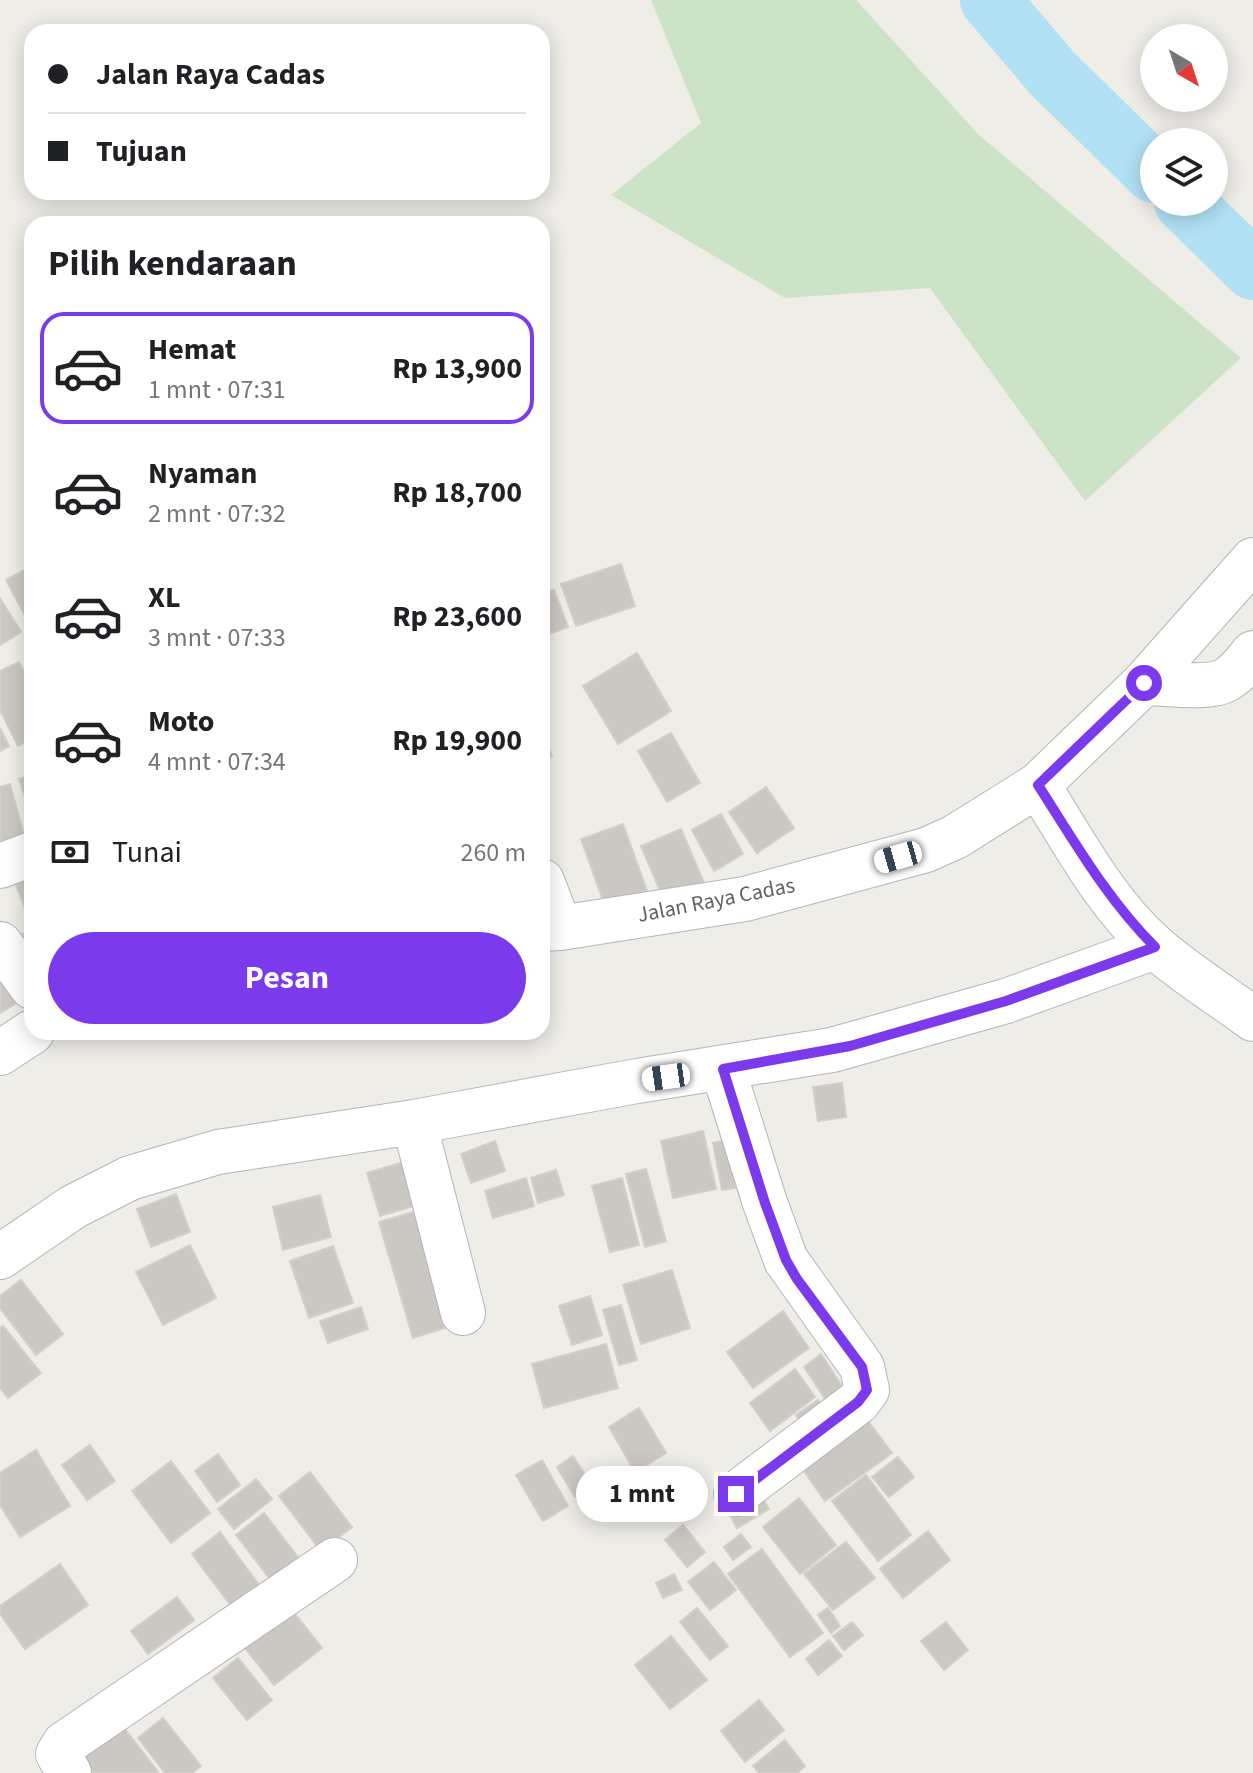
<!DOCTYPE html>
<html lang="id">
<meta charset="utf-8">
<style>
:root{--surface:#fff;--page:#f2f2f2;--text:#202124;--muted:#757577;--line:#e0e0e0;--accent:#7c3aed}
body{margin:0;font-family:"Source Sans 3",sans-serif;background:var(--page);color:var(--text);height:100vh;display:flex;flex-direction:column;font-size:30px;white-space:nowrap}
*{box-sizing:border-box;margin:0}
p{font-size:26px;color:var(--muted)}
.icon{flex:none;width:44px;height:44px;fill:none;stroke:currentColor;stroke-width:2;stroke-linecap:round;stroke-linejoin:round}
.map{position:relative;flex:1;overflow:hidden}
.side{position:absolute;left:24px;top:216px;width:526px;height:824px;display:flex;flex-direction:column;background:var(--surface);border-radius:24px;box-shadow:0 4px 20px #0003}
.side>*{flex:none}
.guide{position:absolute;left:24px;top:24px;width:526px;height:176px;border-radius:24px;box-shadow:0 4px 20px #0003;display:grid;align-content:center;height:176px;padding:0 24px;background:var(--surface)}
.needle{width:52px;rotate:141deg}
.fabs{position:absolute;left:1140px;top:24px;display:grid;gap:16px}
.fabs a{display:grid;place-items:center;width:88px;height:88px;border-radius:50%;background:var(--surface);box-shadow:0 4px 20px #0003;font-size:40px}
.end{position:absolute;width:36px;height:36px;margin:-18px;border:10px solid #7c3aed;background:#fff;box-shadow:0 0 0 4px #fff}
.from{border-radius:50%}
.bubble{position:absolute;height:56px;border-radius:28px;background:var(--surface);box-shadow:0 4px 20px #0003;font-size:26px;font-weight:700;line-height:56px;text-align:center}
.car{position:absolute;width:24px;height:48px;margin:-24px -12px;border-radius:10px;box-shadow:0 0 6px 2px #0007;background:linear-gradient(#fff 24%,#345 0 40%,#fff 0 76%,#345 0 86%,#fff 0)}
.guide b{display:flex;align-items:center;gap:28px;height:76px;font-size:30px}
.guide b+b{border-top:2px solid var(--line)}
.guide i{width:20px;height:20px;background:var(--text)}
ul{padding:0;list-style:none}
li{display:flex;align-items:center;gap:24px;height:112px;margin:0 16px 12px;padding:0 8px;border:4px solid transparent;border-radius:24px}
li div{flex:1}
li b{display:block;font-size:30px}
li em{font-style:normal;font-weight:700}
li.active{border-color:var(--accent)}
li>.icon{width:72px;height:72px;stroke-width:1.5}
h2{padding:0 24px;font-size:36px;line-height:96px}
.pay{display:flex;align-items:center;gap:20px;height:88px;padding:0 24px;font-size:30px}
.pay p{margin-inline-start:auto}
.cta{display:flex;gap:16px;margin-top:auto;padding:16px 24px}
.cta a{flex:1;height:92px;border-radius:48px;background:var(--accent);color:#fff;font-size:32px;font-weight:700;line-height:92px;text-align:center}
.map>svg:first-child{display:block}
</style>
<div class="map">
<svg width="1253" height="1773" viewBox="0 0 1253 1773">
<rect width="100%" height="100%" fill="#efede8"/>
<path fill="#cce3c8" d="M651,0h205l122,134 263,224 -156,143 -155,-213 -145,10 -174,-103 90,-72z"/>
<g fill="none" stroke-linecap="round" stroke-linejoin="round">
<path stroke="#b2e1f5" stroke-width="60" d="M990,0l62,73 102,100
M1184,202l69,68"/>
</g>
<path fill="#cbc8c4" stroke="#d3cec7" stroke-width="2" d="M621,564l14,42 -59,20 -15,-42z
M28,568l4,8v45l-3,2 -23,-43z
M554,590l14,37 -19,7 -7,-18v-22z
M0,598l21,34 -21,13z
M637,653l34,58 -53,33 -35,-58z
M19,662l13,27v50l-14,7 -18,-36v-39z
M0,728l9,18 -9,5z
M542,731l10,25 -10,4z
M671,733l29,50 -33,19 -29,-51z
M32,775v43l-13,-39z
M10,784l14,51 -24,7v-55z
M766,787l28,41 -37,25 -28,-41z
M721,814l22,40 -29,17 -22,-41z
M623,824l24,67 -42,15 -24,-67z
M681,829l23,54 -40,17 -23,-54z
M32,864v50l-4,2 -17,-44z
M32,930v24l-9,-20z
M0,961l23,38 -23,14z
M842,1083l4,34 -28,4 -5,-34z
M703,1131l13,58 -43,9 -12,-57z
M726,1140l9,48 -13,2 -9,-47z
M495,1141l10,30 -34,12 -10,-29z
M407,1161l13,43 -40,12 -13,-43z
M646,1169l20,72 -21,6 -19,-73z
M556,1170l8,25 -26,8 -7,-25z
M526,1178l8,28 -41,12 -8,-27z
M622,1178l17,67 -29,7 -18,-66z
M176,1194l14,38 -39,15 -14,-38z
M320,1195l11,42 -48,13 -10,-43z
M417,1211l34,115 -38,12 -34,-116z
M190,1245l26,53 -53,27 -27,-53z
M333,1246l20,57 -44,15 -19,-57z
M672,1270l18,58 -49,16 -18,-59z
M21,1280l42,54 -27,21 -36,-47v-12z
M590,1296l12,39 -30,10 -13,-39z
M621,1305l16,55 -18,5 -16,-55z
M361,1307l7,22 -40,14 -8,-22z
M783,1311l26,37 -56,40 -26,-36z
M3,1326l38,47 -33,25 -8,-10v-60z
M606,1344l12,44 -74,20 -12,-44z
M821,1354l24,37 -17,12 -24,-36z
M795,1369l20,28 -45,34 -20,-28z
M818,1400l9,13 -22,15 -9,-13z
M639,1408l27,45 -31,19 -26,-45z
M868,1421l24,32 -67,48 -23,-33z
M90,1445l25,36 -28,19 -25,-35z
M36,1450l34,56 -50,31 -20,-32v-32z
M218,1454l22,31 -23,17 -22,-31z
M573,1456l19,30 -17,11 -18,-30z
M898,1457l16,20 -25,20 -17,-20z
M542,1460l26,46 -25,15 -27,-46z
M171,1461l39,52 -39,30 -39,-52z
M310,1472l42,55 -31,24 -42,-55z
M866,1475l45,60 -33,26 -46,-60z
M256,1479l16,20 -38,30 -16,-20z
M761,1495l8,14 -32,19 -9,-16z
M799,1498l37,47 -36,29 -37,-47z
M264,1513l37,48 -28,22 -37,-48z
M683,1525l22,27 -18,15 -22,-27z
M928,1531l22,29 -47,38 -23,-29z
M220,1532l40,54 -28,21 -40,-53z
M741,1534l10,13 -18,13 -9,-13z
M846,1542l29,36 -42,32 -29,-36z
M762,1549l61,84 -33,24 -62,-83z
M714,1562l22,28 -26,20 -22,-28z
M60,1564l28,41 -63,44 -25,-35v-8z
M674,1574l8,16 -19,8 -7,-15z
M177,1597l17,23 -46,34 -17,-23z
M697,1608l31,38 -18,14 -30,-38z
M828,1608l12,18 -9,7 -13,-18z
M292,1610l30,38 -48,37 -29,-37z
M852,1622l11,13 -19,15 -11,-14z
M946,1622l22,28 -24,20 -23,-29z
M671,1636l36,44 -37,29 -35,-44z
M829,1640l13,16 -24,19 -12,-16z
M238,1658l34,42 -25,20 -34,-42z
M759,1700l25,30 -39,32 -24,-31z
M163,1718l38,48 -9,7h-27l-27,-35z
M121,1724l37,48 -1,1h-63l-14,-18z
M785,1740l20,26 -8,7h-38l-6,-7z"/>
<g fill="none" stroke-linecap="round" stroke-linejoin="round">
<defs>
<path id="minor" d="M1144,683c22,0 64,7 82,-3 11,-6 19,-17 27,-27
M1038,785c34,54 67,117 115,160 30,27 68,50 100,74
M0,866l32,-12
M542,881l18,47
M542,929l18,-1 185,-29 181,-49 29,-13 83,-52 106,-102 109,-123
M0,944l32,43
M0,1053l32,-21
M723,1069l42,134 21,57 76,107 5,23 -9,12 -122,92
M414,1122l49,191
M0,1257l73,-50 57,-29 88,-26 196,-30 223,-41 195,-31 174,-49 149,-54
M69,1773l-11,-19 6,-10 271,-184"/>
</defs>
<use href="#minor" stroke="#b3b5b8" stroke-width="46"/>
<use href="#minor" stroke="#fff" stroke-width="44"/>
</g>
<g fill="none" stroke-linecap="round" stroke-linejoin="round">
<path stroke="#7c3aed" stroke-width="10" d="M736,1494l122,-92 9,-12 -5,-23 -65,-88 -11,-19 -21,-57 -42,-134 127,-23 156,-45 149,-54c-48,-48 -81,-106 -117,-162l106,-102"/>
</g>
<g text-anchor="middle" dominant-baseline="central" stroke-width="6" stroke-linejoin="round" paint-order="stroke">
<g font-size="22" fill="#5f6366" stroke="#fff">
<text transform="translate(716 900) rotate(-11)">Jalan Raya Cadas</text>
</g>
</g>
</svg>
<div class="fabs">
<a><svg class="needle" viewBox="-14 -14 28 28"><path d="M0-13l5 13h-10z" fill="#e53935"/><path d="M0 13l5-13h-10z" fill="#757577"/></svg></a>
<a><svg class="icon" aria-label="layers" viewBox="0 0 24 24"><path d="M12 4l9 5-9 5-9-5zM3 14l9 5 9-5"/></svg></a>
</div>
<i class="end from" style="left:1144px;top:683px"></i>
<i class="end" style="left:736px;top:1494px"></i>
<div class="bubble" style="left:576px;top:1466px;width:132px">1 mnt</div>
<i class="car" style="left:898px;top:857px;rotate:254deg"></i>
<i class="car" style="left:666px;top:1077px;rotate:262deg"></i>
<div class="guide">
<b><i class="from"></i>Jalan Raya Cadas</b>
<b><i></i>Tujuan</b>
</div>
<section class="side">
<h2>Pilih kendaraan</h2>
<ul>
<li class="active"><svg class="icon" aria-label="car" viewBox="0 0 24 24"><path d="M5 17H2v-5l4-1 3-4h7l3 4 3 1v5h-3M9 17h6M6 11h13"/><circle cx="7" cy="17" r="2"/><circle cx="17" cy="17" r="2"/></svg><div><b>Hemat</b><p>1 mnt · 07:31</p></div><em>Rp 13,900</em></li>
<li><svg class="icon" aria-label="car" viewBox="0 0 24 24"><path d="M5 17H2v-5l4-1 3-4h7l3 4 3 1v5h-3M9 17h6M6 11h13"/><circle cx="7" cy="17" r="2"/><circle cx="17" cy="17" r="2"/></svg><div><b>Nyaman</b><p>2 mnt · 07:32</p></div><em>Rp 18,700</em></li>
<li><svg class="icon" aria-label="car" viewBox="0 0 24 24"><path d="M5 17H2v-5l4-1 3-4h7l3 4 3 1v5h-3M9 17h6M6 11h13"/><circle cx="7" cy="17" r="2"/><circle cx="17" cy="17" r="2"/></svg><div><b>XL</b><p>3 mnt · 07:33</p></div><em>Rp 23,600</em></li>
<li><svg class="icon" aria-label="car" viewBox="0 0 24 24"><path d="M5 17H2v-5l4-1 3-4h7l3 4 3 1v5h-3M9 17h6M6 11h13"/><circle cx="7" cy="17" r="2"/><circle cx="17" cy="17" r="2"/></svg><div><b>Moto</b><p>4 mnt · 07:34</p></div><em>Rp 19,900</em></li>
</ul>
<div class="pay"><svg class="icon" aria-label="cash" viewBox="0 0 24 24"><path d="M3 7h18v10H3z"/><circle cx="12" cy="12" r="2"/></svg>Tunai<p>260 m</p></div>
<div class="cta"><a>Pesan</a></div>
</section>
</div>
